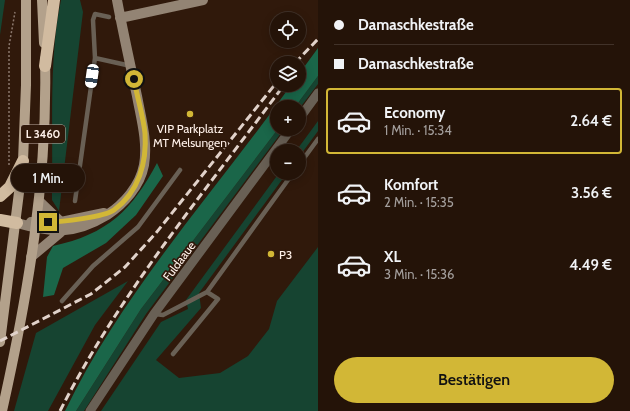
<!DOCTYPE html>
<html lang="de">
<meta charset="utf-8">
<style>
:root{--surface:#241308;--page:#302016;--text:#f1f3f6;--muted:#a39e9c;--line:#413229;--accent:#d2b736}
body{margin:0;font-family:Cabin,sans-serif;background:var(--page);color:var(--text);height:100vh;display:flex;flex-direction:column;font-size:15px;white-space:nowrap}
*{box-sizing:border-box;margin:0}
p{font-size:13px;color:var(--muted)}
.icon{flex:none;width:22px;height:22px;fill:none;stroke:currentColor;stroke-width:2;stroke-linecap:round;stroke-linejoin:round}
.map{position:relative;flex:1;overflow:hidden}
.drawer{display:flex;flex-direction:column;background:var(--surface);width:312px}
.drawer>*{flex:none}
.hud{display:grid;align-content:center;height:88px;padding:0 16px;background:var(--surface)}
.fabs{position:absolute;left:270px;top:12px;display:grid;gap:8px}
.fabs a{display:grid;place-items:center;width:36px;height:36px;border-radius:50%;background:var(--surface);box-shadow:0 2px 10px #0003,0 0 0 1px var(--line);font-size:20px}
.end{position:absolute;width:18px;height:18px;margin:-9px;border:5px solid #d2b736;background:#111;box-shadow:0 0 0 2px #111}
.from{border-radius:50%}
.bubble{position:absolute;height:28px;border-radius:14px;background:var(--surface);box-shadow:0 2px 10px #0003,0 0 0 1px var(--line);font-size:13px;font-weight:600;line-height:28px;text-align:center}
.car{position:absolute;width:12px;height:24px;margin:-12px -6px;border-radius:5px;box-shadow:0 0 3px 1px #0007;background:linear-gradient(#fff 24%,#345 0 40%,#fff 0 76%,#345 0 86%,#fff 0)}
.hud b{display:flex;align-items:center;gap:14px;height:38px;font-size:15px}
.hud b+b{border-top:1px solid var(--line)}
.hud i{width:10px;height:10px;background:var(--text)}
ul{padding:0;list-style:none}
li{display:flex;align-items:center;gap:12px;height:66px;margin:0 8px 6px;padding:0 8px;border:2px solid transparent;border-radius:4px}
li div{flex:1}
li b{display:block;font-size:15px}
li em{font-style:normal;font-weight:600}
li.on{border-color:var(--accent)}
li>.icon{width:36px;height:36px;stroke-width:1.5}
.action{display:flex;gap:8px;margin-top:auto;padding:8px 16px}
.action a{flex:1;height:46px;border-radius:24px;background:var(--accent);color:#111;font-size:16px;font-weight:600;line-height:46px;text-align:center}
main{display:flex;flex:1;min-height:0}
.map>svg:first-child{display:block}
</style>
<main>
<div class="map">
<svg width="318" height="411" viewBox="0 0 318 411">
<rect width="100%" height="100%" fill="#30190b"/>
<path fill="#164431" d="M0,0h5l-5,35z
M61,0h19l3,12 -24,199 -7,-11v-17c1,-58 -3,-127 9,-183z
M318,76v8l-19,25v-2h-4z
M318,121v10l-19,26v-6h-3z
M278,129h6l-138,185 -62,97h-8l65,-102z
M279,173h8l-88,120 2,15 -45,52 23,18 41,-5 28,-17 21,-27 8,-28 41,-54v164h-217l60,-89 27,-13 -2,-9z
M128,281l-33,44 -47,86h-34l22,-78z"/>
<path fill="#1a6649" d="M318,48v28l-23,31h-18l1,22 -137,180 -65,102h-11c58,-120 150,-219 226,-326h8v-11z
M157,163l6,13 -27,39 -30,28 -43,25 -9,27 -11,2 4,-40 6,-11c55,-12 79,-36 104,-83z"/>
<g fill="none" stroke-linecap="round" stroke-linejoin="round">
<path stroke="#8b786d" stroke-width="1.5" stroke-dasharray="2 2" stroke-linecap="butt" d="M9,165v-119l6,-34"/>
<path stroke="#696055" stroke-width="4.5" d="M95,58l36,8
M299,165l19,-26
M75,201l20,-143 -2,-38 2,-6 14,3
M62,301l31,-35 45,-39 42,-57
M155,314l8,1 44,-23
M173,354l45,-55 -11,-7 86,-119"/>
<path stroke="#696055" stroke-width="9" d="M299,119l19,-26
M90,411l64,-97 137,-185"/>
<path stroke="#938474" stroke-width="10" d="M120,18l83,-18
M39,201l22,21
M31,222h30l43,-9
M17,223c35,10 57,12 90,-8 17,-11 33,-29 37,-50 4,-23 -3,-47 -7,-69 -7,-32 -14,-64 -20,-96
M31,257l30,-25"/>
<path stroke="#b3a18b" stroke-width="10" d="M42,0l2,43
M0,342l23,-181 3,-76v-85
M2,411c26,-116 46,-233 43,-352"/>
<path stroke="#d1bba0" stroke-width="12" d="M45,66l9,-66
M0,196l10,-9 13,-26
M0,220l17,3"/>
<path stroke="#e1d2ca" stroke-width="3" stroke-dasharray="8 4" stroke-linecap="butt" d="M295,63l23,-24
M0,341l91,-47 34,-27 31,-34 121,-151
M60,411c59,-117 146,-221 224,-326"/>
</g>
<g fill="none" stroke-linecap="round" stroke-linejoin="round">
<path stroke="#d2b736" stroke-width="5" d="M48,222c14,0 56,-5 66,-12 25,-18 33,-48 31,-77 -2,-18 -8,-36 -11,-54"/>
</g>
<g fill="#d2b736" stroke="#30190b" stroke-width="1.5">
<circle cx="190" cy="114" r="4"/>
<circle cx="271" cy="254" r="4"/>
</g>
<g text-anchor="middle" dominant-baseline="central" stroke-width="3.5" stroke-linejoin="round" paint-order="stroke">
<rect fill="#30190b" stroke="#c1b0a7" stroke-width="1" x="21" y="125" width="44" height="18" rx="3"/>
<g font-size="11" font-weight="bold" fill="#fff1ea">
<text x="43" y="134">L 3460</text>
</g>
<g font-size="12" fill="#fff1ea" stroke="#30190b">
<text x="190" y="128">VIP Parkplatz<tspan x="190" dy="14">MT Melsungen</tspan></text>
<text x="279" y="254" text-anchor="start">P3</text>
</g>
<g font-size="12" fill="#fff1ea" stroke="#30190b">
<text transform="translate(179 261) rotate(-53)">Fuldaaue</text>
</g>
</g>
</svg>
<div class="fabs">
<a><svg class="icon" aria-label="locate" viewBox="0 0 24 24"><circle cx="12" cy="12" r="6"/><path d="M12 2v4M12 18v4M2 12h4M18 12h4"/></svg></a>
<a><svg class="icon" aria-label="layers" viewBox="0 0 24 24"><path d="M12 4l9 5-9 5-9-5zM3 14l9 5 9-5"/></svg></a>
<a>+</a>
<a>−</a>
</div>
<i class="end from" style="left:134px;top:79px"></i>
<i class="end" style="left:48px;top:222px"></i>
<div class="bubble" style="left:11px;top:164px;width:74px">1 Min.</div>
<i class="car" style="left:92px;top:76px;rotate:188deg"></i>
</div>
<section class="drawer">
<div class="hud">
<b><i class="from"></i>Damaschkestraße</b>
<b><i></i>Damaschkestraße</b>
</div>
<ul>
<li class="on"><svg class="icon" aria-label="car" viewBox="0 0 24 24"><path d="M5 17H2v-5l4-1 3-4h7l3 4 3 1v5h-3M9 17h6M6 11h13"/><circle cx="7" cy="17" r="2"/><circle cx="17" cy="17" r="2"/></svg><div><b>Economy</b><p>1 Min. · 15:34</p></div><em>2.64 €</em></li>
<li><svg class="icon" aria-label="car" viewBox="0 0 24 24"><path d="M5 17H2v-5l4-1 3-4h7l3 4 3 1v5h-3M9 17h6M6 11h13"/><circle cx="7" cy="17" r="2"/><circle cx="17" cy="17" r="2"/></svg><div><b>Komfort</b><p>2 Min. · 15:35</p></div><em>3.56 €</em></li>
<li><svg class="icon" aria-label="car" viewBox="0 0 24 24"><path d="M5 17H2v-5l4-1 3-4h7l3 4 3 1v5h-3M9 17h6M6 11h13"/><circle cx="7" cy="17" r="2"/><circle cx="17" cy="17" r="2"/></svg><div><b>XL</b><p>3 Min. · 15:36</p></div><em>4.49 €</em></li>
</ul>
<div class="action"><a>Bestätigen</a></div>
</section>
</main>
